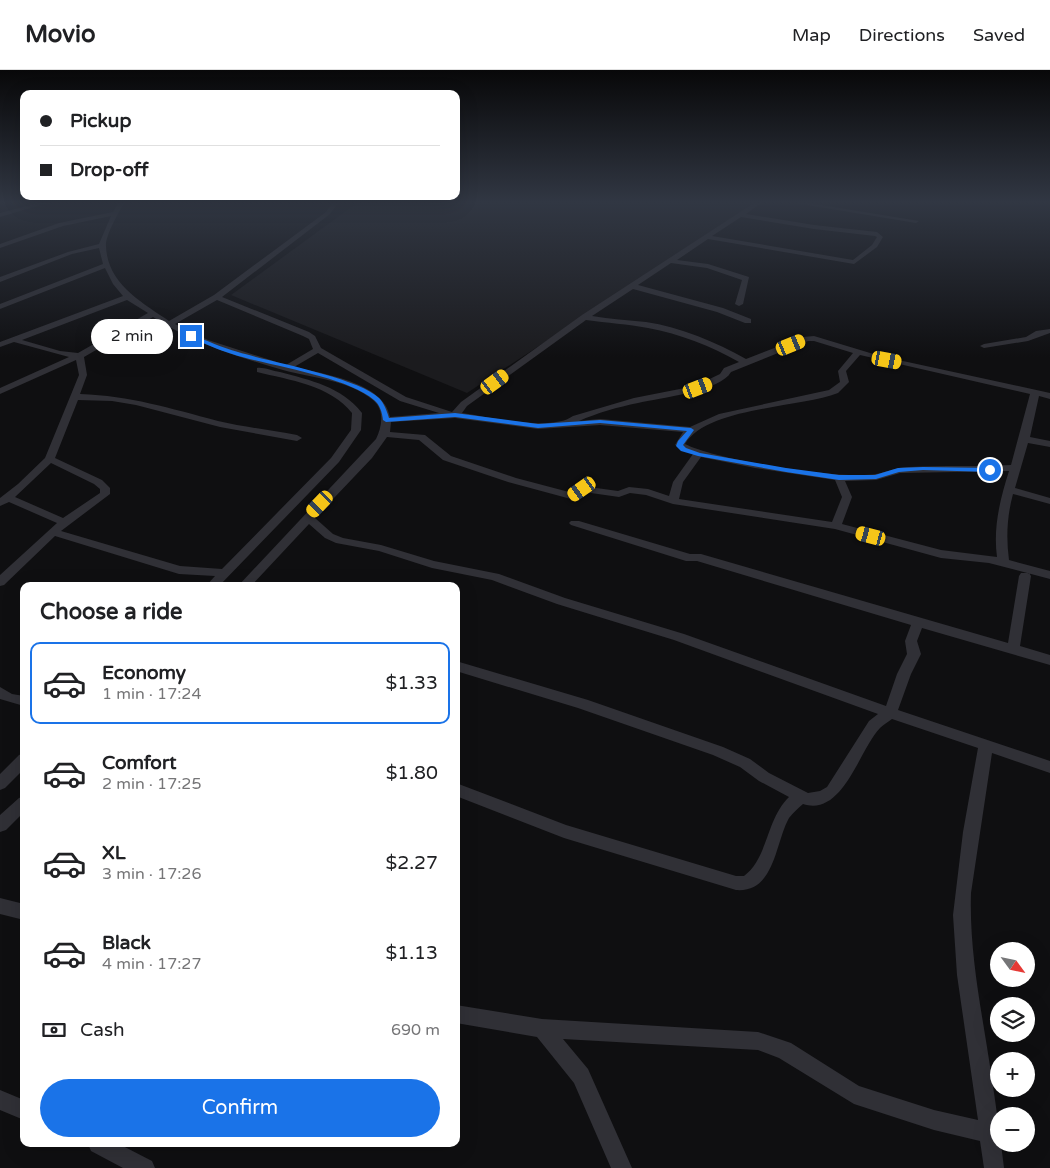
<!DOCTYPE html>
<meta charset="utf-8">
<style>
:root{--surface:#fff;--page:#f2f2f2;--text:#202124;--muted:#757577;--line:#e0e0e0;--accent:#1a73e8}
body{margin:0;font-family:"Varela Round",sans-serif;background:var(--page);color:var(--text);height:100vh;display:flex;flex-direction:column;font-size:19px;white-space:nowrap}
*{box-sizing:border-box;margin:0}
p{font-size:16px;color:var(--muted)}
.icon{flex:none;width:28px;height:28px;fill:none;stroke:currentColor;stroke-width:2;stroke-linecap:round;stroke-linejoin:round}
.map{position:relative;flex:1;overflow:hidden}
.side{position:absolute;left:20px;top:512px;width:440px;height:565px;display:flex;flex-direction:column;background:var(--surface);border-radius:10px;box-shadow:0 5px 20px #0002}
.side>*{flex:none}
.hud{position:absolute;left:20px;top:20px;width:440px;height:110px;border-radius:10px;box-shadow:0 5px 20px #0002;display:grid;align-content:center;height:110px;padding:0 20px;background:var(--surface)}
.needle{width:32px;rotate:123deg}
.buttons{position:absolute;left:990px;top:872px;display:grid;gap:10px}
.buttons a{display:grid;place-items:center;width:45px;height:45px;border-radius:50%;background:var(--surface);box-shadow:0 5px 20px #0002;font-size:25px}
.end{position:absolute;width:22px;height:22px;margin:-11px;border:6px solid #1a73e8;background:#fff;box-shadow:0 0 0 2px #fff}
.from{border-radius:50%}
.bubble{position:absolute;height:35px;border-radius:18px;background:var(--surface);box-shadow:0 5px 20px #0002;font-size:16px;font-weight:600;line-height:35px;text-align:center}
.car{position:absolute;width:15px;height:30px;margin:-15px -8px;border-radius:6px;box-shadow:0 0 4px 1px #0007;background:linear-gradient(#f5c518 24%,#345 0 40%,#f5c518 0 76%,#345 0 86%,#f5c518 0)}
.hud b{display:flex;align-items:center;gap:18px;height:48px;font-size:19px}
.hud b+b{border-top:1px solid var(--line)}
.hud i{width:12px;height:12px;background:var(--text)}
ul{padding:0;list-style:none}
li{display:flex;align-items:center;gap:15px;height:82px;margin:0 10px 8px;padding:0 10px;border:2px solid transparent;border-radius:10px}
li div{flex:1}
li b{display:block;font-size:19px}
li em{font-style:normal;font-weight:600}
li.on{border-color:var(--accent)}
li>.icon{width:45px;height:45px;stroke-width:1.5}
h2{padding:0 20px;font-size:22px;line-height:60px}
.pay{display:flex;align-items:center;gap:12px;height:55px;padding:0 20px;font-size:19px}
.pay p{margin-inline-start:auto}
.button{display:flex;gap:10px;margin-top:auto;padding:10px 20px}
.button a{flex:1;height:58px;border-radius:30px;background:var(--accent);color:#fff;font-size:20px;font-weight:600;line-height:58px;text-align:center}
header{display:flex;align-items:center;gap:30px;box-sizing:border-box;height:70px;padding:0 25px;background:var(--surface);border-bottom:1px solid var(--line)}
header strong{font-size:24px}
nav{display:flex;gap:28px;margin-inline-start:auto;font-size:18px}
.map>svg:first-child{display:block}
</style>
<header>
<strong>Movio</strong>
<nav><a>Map</a><a>Directions</a><a>Saved</a></nav>
</header>
<div class="map">
<svg width="1050" height="1098" viewBox="0 0 1050 1098">
<rect width="100%" height="100%" fill="#0f0f11"/>
<path fill="#1b1b1e" d="M357,133h400l-290,190 -236,-98z"/>
<g fill="none" stroke-linecap="round" stroke-linejoin="round">
<path fill="#303036" fill-rule="evenodd" d="M38,133h9l-47,14v-4z
M118,133h6c-5,9 -19,33 -18,43 1,38 37,57 63,75l45,-26 112,-83 6,-9h6l-8,11 -108,83 87,35 6,4 6,12 85,49 46,15 9,-10 121,-87 172,-112h7l-15,11 68,11 63,7 6,5 -6,10 -23,17 -146,-25 -31,21 31,4 41,13 -6,27 -4,2 -4,-2 7,-24 -35,-12 -36,-5 -33,22 85,23 28,11v4h-6l-28,-11 -84,-23 -41,27c18,3 36,4 54,6 34,5 70,20 100,37l57,-22 11,-1 66,20 170,37v6l-11,-3 -9,41 20,4v6l-22,-4 -13,45 35,10v6l-37,-10c-6,22 -7,44 -4,66l41,11v8l-61,-16 -48,-5 -106,-29 -162,-25 -27,-9 -16,-2 -11,4 -35,-5 -13,7 -63,-17 -65,-22 -24,-20 -32,-3 -15,21 -57,60 18,16 10,4 38,7 53,16 65,13 66,24 119,36 202,72 11,-32 10,-20 -2,-13 6,-16 -214,-64h-11l-115,-36 -2,-2 2,-2h8l111,33h11l307,89 11,-67 2,-3h8l2,3 -11,70 30,9v10l-128,-37 -5,13 4,13 -10,20 -13,36 152,51v12l-58,-20 -21,140c-2,63 12,124 21,186 3,22 7,43 7,65h2l3,24h-20l-4,-27 -46,-11 -80,-26 -75,-46 -21,-8 -195,-11 25,30 44,99h-21l-37,-85 -37,-46 -81,-14v-18l86,14 216,13 33,11 68,43 75,24 44,10 -21,-145 -4,-60 10,-83 15,-84 -86,-29c-4,3 -9,6 -12,9 -21,22 -37,89 -77,76 -5,4 -10,9 -14,14 -14,25 -14,75 -53,72l-172,-52 -108,-42v-13l110,42 170,51h8c24,-17 22,-57 45,-79l-30,-16 -19,-14 -27,-12 -135,-47 -122,-37v-10l132,39 135,47 27,12 19,14 39,20 12,-2 7,-4 42,-66 9,-7 -204,-74 -117,-36 -65,-24 -60,-12 -53,-17 -43,-8 -11,-5 -16,-14 -58,62h-13l138,-147c6,-12 9,-29 -3,-39 -24,-20 -61,-22 -90,-30 -45,-13 -90,-27 -130,-53l-69,40 3,18 -7,19c51,2 89,14 138,27 26,6 53,9 79,14l5,3 -5,3 -77,-14 -84,-22 -24,-4 -34,-1 -23,58 47,22 8,8v6l-49,37 119,35 42,3 109,-111 20,-28 1,-17c-22,-28 -63,-33 -95,-41v-4c7,-1 15,3 23,4 30,8 62,15 82,41l-1,17 -22,32 -120,124h-13l9,-10 -36,-2 -124,-38 -51,49 -4,1v-11l57,-52 -48,-21 -9,4v-8l18,-14 27,-26 34,-83 -3,-15 -76,34v-6l69,-31 -55,-15 -14,5v-5l123,-46 -10,-12 -8,-16 -105,41v-5l103,-40 -4,-16 -27,6 -72,28v-5l68,-25 31,-8 12,-28 -48,10 -63,22v-4l59,-21 54,-11zM741,147l73,12 61,7 2,1 -5,8 -19,15 -141,-24zM127,230l21,13 -70,40 -18,-2 -38,-11zM217,230l86,36 6,3 4,10 -27,16 -78,-25 -33,-16zM586,250c21,3 42,4 62,8 32,6 63,18 91,34l-15,6 -4,6 -25,12 -61,12 -61,18c-22,16 -84,1 -111,-3l5,-7zM808,271h6l39,12 -15,18 2,11 -11,8 -110,24 -29,13 -90,-8 -21,2c18,-8 39,-14 59,-18 21,-5 83,-12 93,-31zM318,283l82,48 39,12 -49,4c-6,-35 -67,-43 -96,-50zM860,285l170,39 -19,71c-34,2 -68,0 -102,2 -12,0 -22,5 -33,7 -35,6 -160,-14 -191,-30 22,-37 114,-36 153,-51l11,-11 -3,-11zM455,348l83,11 62,-4 83,7 -8,13 18,9 -20,28 -4,14 -21,-7 -19,-2 -11,4 -36,-5 -13,6 -53,-14 -65,-22 -26,-21 -35,-3 1,-10zM701,387l54,11 80,12 7,17 -10,25 -153,-23 4,-17zM51,393l43,21 6,5v4l-37,25 -48,-21zM1009,401c-9,28 -16,57 -12,86l-56,-7 -99,-26 10,-27 -7,-16 31,-1 24,-7z
M795,133h14l110,18 -3,2z
M1050,259v4l-22,8 -44,7 -4,-2 4,-2 42,-7 10,-6z
M0,617l12,7 12,2v10l-24,-7z
M24,683v16l-19,19 -5,2v-16l19,-19z
M24,726v16l-18,18 -6,2v-17l19,-17z
M0,828l24,6v16l-24,-6z
M0,1020l24,10v20l-24,-10z
M88,1074h31l33,17 3,7h-32l-32,-17z"/>
</g>
<linearGradient id="sky" x2="0" y2="1"><stop stop-color="#080809"/><stop offset="0.46" stop-color="#313743"/><stop offset="1" stop-color="#313743" stop-opacity="0"/></linearGradient>
<rect width="1050" height="287" fill="url(#sky)"/>
<path fill="#1a73e8" d="M191,265c16,5 31,13 47,17 32,10 119,25 141,46 5,5 8,13 10,20l66,-5 83,11 62,-4 91,8 3,2 -11,15 3,3 14,5 86,15 53,7h36l23,-7 25,-1 67,1 4,2 -4,2 -67,-2 -24,2 -23,7 -37,1 -53,-8 -88,-16 -17,-5 -5,-5 2,-5 9,-10 -87,-8 -62,5 -83,-11 -69,5 -3,-2c-1,-8 -3,-15 -9,-20 -28,-24 -105,-34 -142,-46 -14,-4 -28,-11 -43,-17z"/>
</svg>
<div class="buttons">
<a><svg class="needle" viewBox="-14 -14 28 28"><path d="M0-13l5 13h-10z" fill="#e53935"/><path d="M0 13l5-13h-10z" fill="#757577"/></svg></a>
<a><svg class="icon" aria-label="layers" viewBox="0 0 24 24"><path d="M12 4l9 5-9 5-9-5zM3 14l9 5 9-5"/></svg></a>
<a>+</a>
<a>−</a>
</div>
<i class="end from" style="left:990px;top:400px"></i>
<i class="end" style="left:191px;top:266px"></i>
<div class="bubble" style="left:91px;top:249px;width:82px">2 min</div>
<i class="car" style="left:791px;top:275px;rotate:68deg"></i>
<i class="car" style="left:887px;top:290px;rotate:101deg"></i>
<i class="car" style="left:495px;top:312px;rotate:54deg"></i>
<i class="car" style="left:698px;top:318px;rotate:69deg"></i>
<i class="car" style="left:582px;top:419px;rotate:235deg"></i>
<i class="car" style="left:320px;top:434px;rotate:224deg"></i>
<i class="car" style="left:871px;top:466px;rotate:285deg"></i>
<div class="hud">
<b><i class="from"></i>Pickup</b>
<b><i></i>Drop-off</b>
</div>
<section class="side">
<h2>Choose a ride</h2>
<ul>
<li class="on"><svg class="icon" aria-label="car" viewBox="0 0 24 24"><path d="M5 17H2v-5l4-1 3-4h7l3 4 3 1v5h-3M9 17h6M6 11h13"/><circle cx="7" cy="17" r="2"/><circle cx="17" cy="17" r="2"/></svg><div><b>Economy</b><p>1 min · 17:24</p></div><em>$1.33</em></li>
<li><svg class="icon" aria-label="car" viewBox="0 0 24 24"><path d="M5 17H2v-5l4-1 3-4h7l3 4 3 1v5h-3M9 17h6M6 11h13"/><circle cx="7" cy="17" r="2"/><circle cx="17" cy="17" r="2"/></svg><div><b>Comfort</b><p>2 min · 17:25</p></div><em>$1.80</em></li>
<li><svg class="icon" aria-label="car" viewBox="0 0 24 24"><path d="M5 17H2v-5l4-1 3-4h7l3 4 3 1v5h-3M9 17h6M6 11h13"/><circle cx="7" cy="17" r="2"/><circle cx="17" cy="17" r="2"/></svg><div><b>XL</b><p>3 min · 17:26</p></div><em>$2.27</em></li>
<li><svg class="icon" aria-label="car" viewBox="0 0 24 24"><path d="M5 17H2v-5l4-1 3-4h7l3 4 3 1v5h-3M9 17h6M6 11h13"/><circle cx="7" cy="17" r="2"/><circle cx="17" cy="17" r="2"/></svg><div><b>Black</b><p>4 min · 17:27</p></div><em>$1.13</em></li>
</ul>
<div class="pay"><svg class="icon" aria-label="cash" viewBox="0 0 24 24"><path d="M3 7h18v10H3z"/><circle cx="12" cy="12" r="2"/></svg>Cash<p>690 m</p></div>
<div class="button"><a>Confirm</a></div>
</section>
</div>
